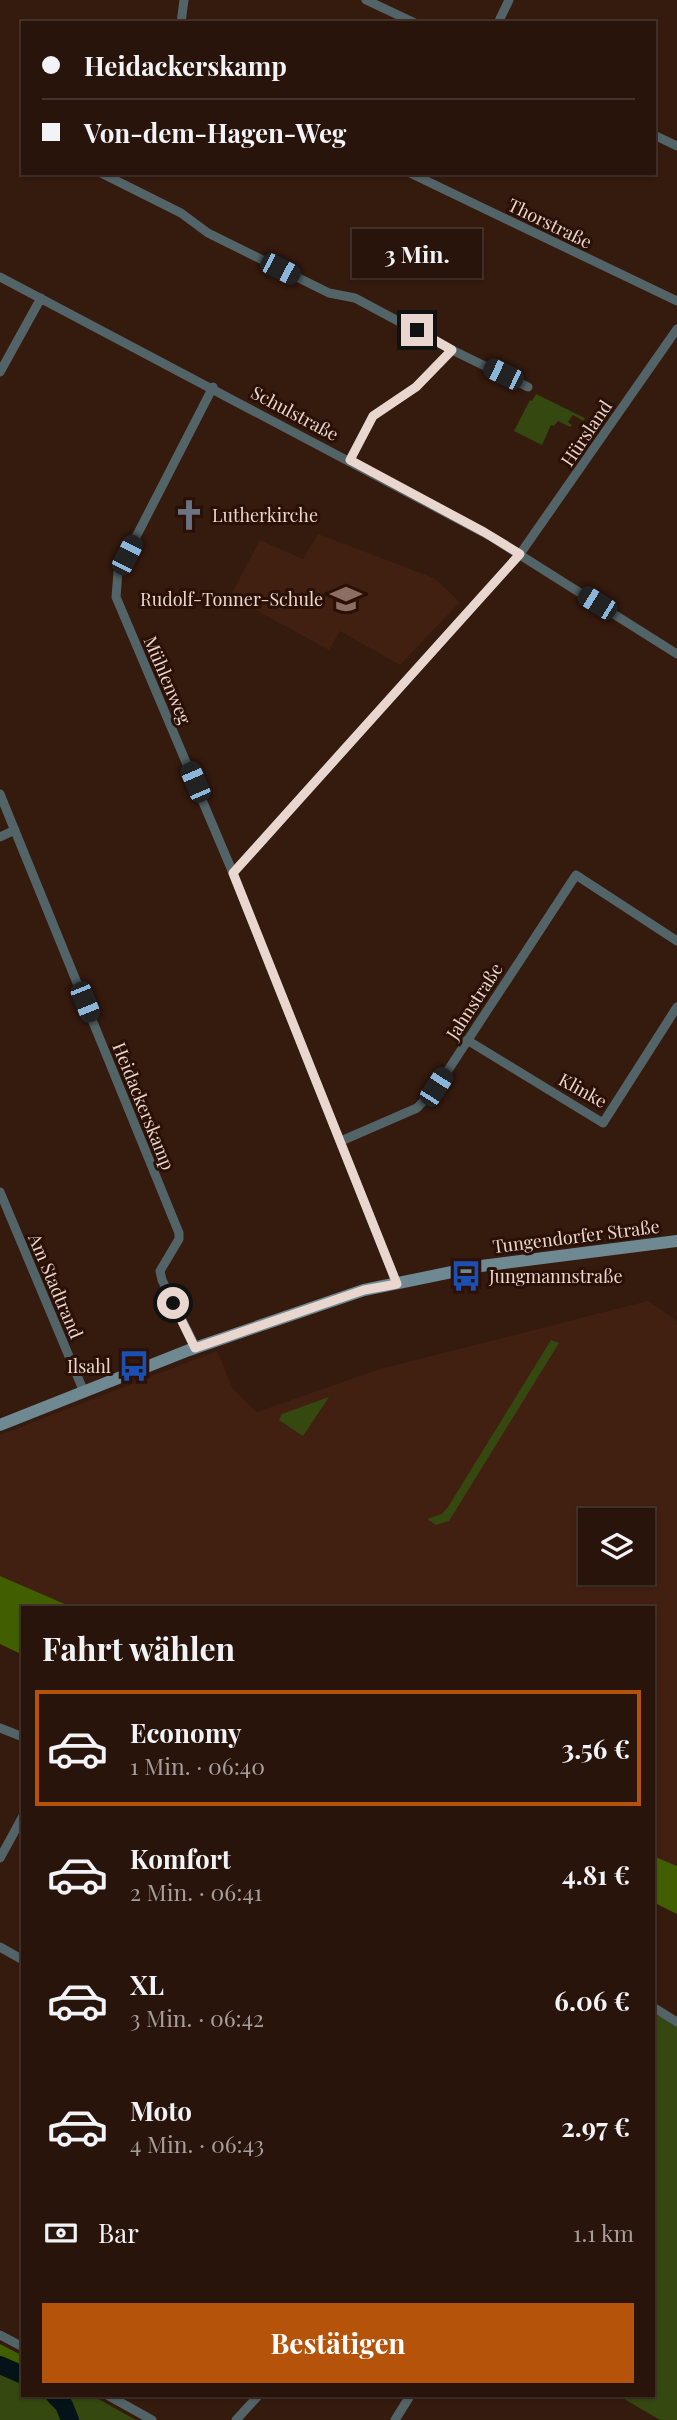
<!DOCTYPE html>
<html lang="de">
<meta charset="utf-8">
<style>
:root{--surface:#28140a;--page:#301d13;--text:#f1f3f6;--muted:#a59e9c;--line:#44332b;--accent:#b45309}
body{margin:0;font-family:"Playfair Display",serif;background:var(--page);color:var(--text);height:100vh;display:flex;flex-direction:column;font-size:26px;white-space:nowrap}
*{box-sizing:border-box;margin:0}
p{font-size:23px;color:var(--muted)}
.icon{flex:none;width:38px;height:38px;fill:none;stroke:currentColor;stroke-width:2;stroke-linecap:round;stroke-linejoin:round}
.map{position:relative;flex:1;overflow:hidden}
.drawer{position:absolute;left:21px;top:1606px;width:634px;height:791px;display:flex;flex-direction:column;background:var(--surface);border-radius:0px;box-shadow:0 2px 5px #0004,0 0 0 2px var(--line)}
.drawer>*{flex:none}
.hud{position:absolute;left:21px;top:21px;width:635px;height:154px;border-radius:0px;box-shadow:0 2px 5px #0004,0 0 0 2px var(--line);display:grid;align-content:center;height:154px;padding:0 21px;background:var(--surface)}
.buttons{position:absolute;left:578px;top:1508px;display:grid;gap:14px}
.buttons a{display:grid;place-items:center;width:77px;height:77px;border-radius:0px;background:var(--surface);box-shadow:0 2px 5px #0004,0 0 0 2px var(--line);font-size:35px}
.end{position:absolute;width:32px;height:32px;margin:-16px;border:9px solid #e9d6ce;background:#111;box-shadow:0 0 0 4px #111}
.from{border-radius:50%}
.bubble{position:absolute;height:49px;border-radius:0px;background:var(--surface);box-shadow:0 2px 5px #0004,0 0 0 2px var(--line);font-size:23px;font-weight:700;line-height:49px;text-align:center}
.car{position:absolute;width:21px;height:42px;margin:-21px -10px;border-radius:9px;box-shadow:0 0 5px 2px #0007;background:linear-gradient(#222 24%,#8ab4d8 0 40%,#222 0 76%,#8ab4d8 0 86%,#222 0)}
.hud b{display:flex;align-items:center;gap:24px;height:66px;font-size:26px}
.hud b+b{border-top:2px solid var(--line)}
.hud i{width:18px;height:18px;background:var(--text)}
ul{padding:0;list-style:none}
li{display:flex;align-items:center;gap:21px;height:116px;margin:0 14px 10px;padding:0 7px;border:4px solid transparent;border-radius:0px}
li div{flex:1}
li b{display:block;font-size:26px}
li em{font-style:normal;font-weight:700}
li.selected{border-color:var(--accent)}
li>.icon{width:63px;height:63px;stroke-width:1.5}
h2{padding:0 21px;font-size:32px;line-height:84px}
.pay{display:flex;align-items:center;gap:18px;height:77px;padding:0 21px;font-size:26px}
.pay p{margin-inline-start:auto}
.cta{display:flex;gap:14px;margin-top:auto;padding:14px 21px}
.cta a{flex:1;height:80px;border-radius:0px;background:var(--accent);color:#fff;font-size:28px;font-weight:700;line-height:80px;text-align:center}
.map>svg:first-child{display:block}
</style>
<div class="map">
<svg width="677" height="2420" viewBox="0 0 677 2420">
<rect width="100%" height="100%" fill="#351a0e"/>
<path fill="#412011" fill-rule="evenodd" d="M318,534l116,44 26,24 -60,63 -60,-34 -11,19 -99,-54 30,-56 43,19z
M648,1301l29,20v545l-24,-10v-248h-579l-74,-32v-141l217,-84 16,38 24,23 123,-43zM590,1521h52v52h-52z"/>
<path fill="#34480f" d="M536,394l49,24 -2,3 -10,-6 -5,7 4,3 -2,2 -12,-6 -4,5 -3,-1 -9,20 -28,-14 16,-31 2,1z
M551,1340l8,3 -110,178 -13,4 -9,-6 15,-5 6,-7z
M329,1397l-26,39 -24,-16 3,-6z
M653,2007l24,15v398h-17l-41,-24h34z
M0,2359l23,10v27h40l5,3v-3h25l43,24h-136z"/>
<path fill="#425f00" d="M0,1576l74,32h-51v47l-23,-11z
M653,1856l24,10v48l-24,-12z
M0,2344l23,12v13l-23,-10z"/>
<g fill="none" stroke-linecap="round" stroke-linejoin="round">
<path stroke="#051318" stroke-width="18" d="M0,2365l23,10
M55,2396l9,9 6,15"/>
<path stroke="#536468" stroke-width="9" d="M366,0l49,23
M181,23l3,-23
M498,23l11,-23
M654,135l23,11
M101,173l80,40 27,20 121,60 26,5 97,52 76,37
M410,173l267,128
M0,277l490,259 187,118
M0,372l41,-74
M213,387l-95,185 -2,25 117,276 164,411
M350,460l23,-44 43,-29 36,-37
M0,794l179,439v6l-19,32 2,9 34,68
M0,837l15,-7
M233,873l287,-319 157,-225
M467,1040l136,83 74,-116
M341,1141l76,-33 20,-21 139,-212 101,66
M0,1192l84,200
M0,1728l23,9
M0,1858l23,-42
M0,1947l23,13
M653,2007l24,15
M0,2335l23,12
M109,2396l43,24
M236,2420l22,-24
M395,2420l15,-24"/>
<path stroke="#6e8991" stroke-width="12" d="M0,1425l189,-75 175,-60 117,-24 196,-25"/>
</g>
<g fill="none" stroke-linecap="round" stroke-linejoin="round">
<path stroke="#e9d6ce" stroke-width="9" d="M173,1303l22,45 169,-58 33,-6 -164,-411 287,-319 -36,-22 -134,-72 23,-44 43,-29 36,-37 -35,-20"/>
</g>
<defs>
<symbol id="church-bare" viewBox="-9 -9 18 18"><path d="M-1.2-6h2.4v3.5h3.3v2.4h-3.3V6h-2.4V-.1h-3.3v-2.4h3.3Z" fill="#6b7280" stroke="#2a1006" stroke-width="2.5" paint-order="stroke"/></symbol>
<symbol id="school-bare" viewBox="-9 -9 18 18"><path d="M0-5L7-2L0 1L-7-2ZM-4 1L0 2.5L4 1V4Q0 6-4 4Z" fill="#8d6e63" stroke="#2a1006" stroke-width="2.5" paint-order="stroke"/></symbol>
<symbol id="bus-bare" viewBox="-9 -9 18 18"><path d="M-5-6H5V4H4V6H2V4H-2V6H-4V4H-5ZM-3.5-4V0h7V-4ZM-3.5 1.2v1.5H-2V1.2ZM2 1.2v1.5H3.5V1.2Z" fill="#1a4fb4" stroke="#2a1006" stroke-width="2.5" paint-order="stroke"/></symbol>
</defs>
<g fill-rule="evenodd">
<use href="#church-bare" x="167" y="493" width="44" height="44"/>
<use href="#school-bare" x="324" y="577" width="44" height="44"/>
<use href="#bus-bare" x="444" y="1254" width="44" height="44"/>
<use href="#bus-bare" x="112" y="1344" width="44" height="44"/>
</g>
<g text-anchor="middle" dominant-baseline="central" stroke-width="6" stroke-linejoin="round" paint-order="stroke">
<g font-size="18" fill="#e9d6ce" stroke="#2a1006">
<text transform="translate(550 223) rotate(26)">Thorstraße</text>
<text transform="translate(295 413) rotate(28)">Schulstraße</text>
<text transform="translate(586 433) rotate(-56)">Hürsland</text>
<text transform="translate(168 680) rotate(67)">Mühlenweg</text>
<text transform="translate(474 1001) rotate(-57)">Jahnstraße</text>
<text transform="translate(583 1090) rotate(29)">Klinke</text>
<text transform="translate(144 1106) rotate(68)">Heidackerskamp</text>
<text transform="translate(576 1236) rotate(-7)">Tungendorfer Straße</text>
<text transform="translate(56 1286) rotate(67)">Am Stadtrand</text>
</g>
<g font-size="18" fill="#e9d6ce" stroke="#2a1006" text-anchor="start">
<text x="212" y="515">Lutherkirche</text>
<text x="323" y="599" text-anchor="end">Rudolf-Tonner-Schule</text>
<text x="489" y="1276">Jungmannstraße</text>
<text x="111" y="1366" text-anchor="end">Ilsahl</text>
</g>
</g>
</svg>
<div class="buttons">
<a><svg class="icon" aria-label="layers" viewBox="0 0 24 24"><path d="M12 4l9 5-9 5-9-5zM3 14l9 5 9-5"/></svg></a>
</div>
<i class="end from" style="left:173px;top:1303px"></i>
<i class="end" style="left:417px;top:330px"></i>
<div class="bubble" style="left:352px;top:229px;width:130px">3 Min.</div>
<i class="car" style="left:280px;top:269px;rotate:117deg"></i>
<i class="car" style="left:503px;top:374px;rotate:296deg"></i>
<i class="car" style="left:127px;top:555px;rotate:27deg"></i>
<i class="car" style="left:597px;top:603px;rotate:302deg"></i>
<i class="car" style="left:195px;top:782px;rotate:337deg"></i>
<i class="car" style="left:85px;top:1002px;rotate:158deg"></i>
<i class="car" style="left:436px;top:1087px;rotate:33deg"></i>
<div class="hud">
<b><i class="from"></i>Heidackerskamp</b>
<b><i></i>Von-dem-Hagen-Weg</b>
</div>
<section class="drawer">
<h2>Fahrt wählen</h2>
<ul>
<li class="selected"><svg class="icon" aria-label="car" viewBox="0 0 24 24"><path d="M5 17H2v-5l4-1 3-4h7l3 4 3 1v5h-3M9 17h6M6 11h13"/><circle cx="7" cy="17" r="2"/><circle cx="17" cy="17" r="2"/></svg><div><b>Economy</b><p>1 Min. · 06:40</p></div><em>3.56 €</em></li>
<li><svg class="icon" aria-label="car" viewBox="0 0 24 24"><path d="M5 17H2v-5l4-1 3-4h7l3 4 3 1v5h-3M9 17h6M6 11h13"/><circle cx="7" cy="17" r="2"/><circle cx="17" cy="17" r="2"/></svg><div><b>Komfort</b><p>2 Min. · 06:41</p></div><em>4.81 €</em></li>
<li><svg class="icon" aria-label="car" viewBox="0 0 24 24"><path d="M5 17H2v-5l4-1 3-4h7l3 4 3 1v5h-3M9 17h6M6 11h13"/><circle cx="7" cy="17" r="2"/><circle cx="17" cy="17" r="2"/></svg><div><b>XL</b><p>3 Min. · 06:42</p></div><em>6.06 €</em></li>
<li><svg class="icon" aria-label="car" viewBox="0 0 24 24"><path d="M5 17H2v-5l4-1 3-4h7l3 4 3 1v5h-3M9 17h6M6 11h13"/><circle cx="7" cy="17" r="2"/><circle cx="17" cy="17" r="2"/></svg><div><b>Moto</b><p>4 Min. · 06:43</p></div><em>2.97 €</em></li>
</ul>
<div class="pay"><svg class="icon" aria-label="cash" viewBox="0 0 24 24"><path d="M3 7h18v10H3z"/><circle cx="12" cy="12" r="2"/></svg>Bar<p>1.1 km</p></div>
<div class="cta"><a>Bestätigen</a></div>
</section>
</div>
